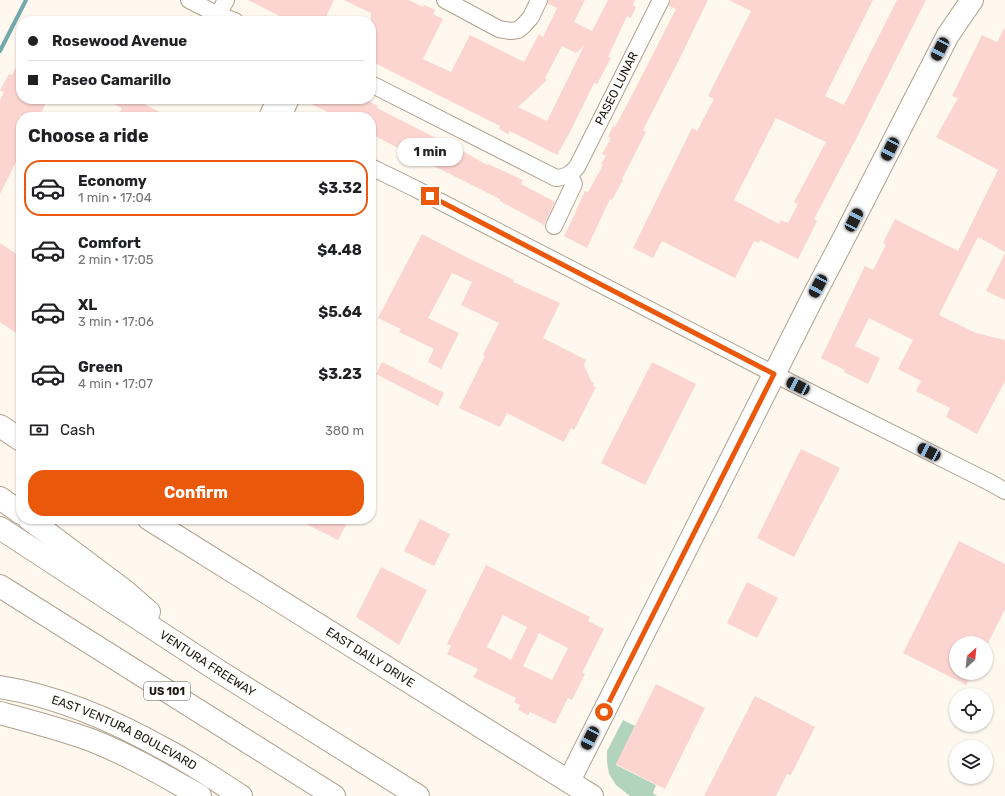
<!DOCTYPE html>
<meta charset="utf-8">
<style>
:root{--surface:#fff;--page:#f6f6f6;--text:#202124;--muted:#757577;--line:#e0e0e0;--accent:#ea580c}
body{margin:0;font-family:Rubik,sans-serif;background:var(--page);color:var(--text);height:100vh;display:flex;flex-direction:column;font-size:15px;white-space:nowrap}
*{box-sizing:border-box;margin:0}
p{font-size:13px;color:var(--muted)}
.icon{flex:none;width:22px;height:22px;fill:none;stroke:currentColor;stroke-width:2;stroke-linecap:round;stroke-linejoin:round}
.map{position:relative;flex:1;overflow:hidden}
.drawer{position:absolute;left:16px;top:112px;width:360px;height:412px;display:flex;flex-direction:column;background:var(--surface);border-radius:16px;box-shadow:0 1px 3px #0004}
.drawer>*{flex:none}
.banner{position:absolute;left:16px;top:16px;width:360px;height:88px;border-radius:16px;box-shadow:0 1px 3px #0004;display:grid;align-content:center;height:88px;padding:0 12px;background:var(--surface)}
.needle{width:26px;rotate:27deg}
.controls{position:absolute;left:949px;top:636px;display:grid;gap:8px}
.controls a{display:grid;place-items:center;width:44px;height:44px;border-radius:50%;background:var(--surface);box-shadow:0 1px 3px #0004;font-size:20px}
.end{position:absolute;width:18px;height:18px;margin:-9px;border:5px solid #ea580c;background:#fff;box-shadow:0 0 0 2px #fff}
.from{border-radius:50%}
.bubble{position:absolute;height:28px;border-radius:14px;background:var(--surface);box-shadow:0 1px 3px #0004;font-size:13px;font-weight:700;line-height:28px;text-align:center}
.car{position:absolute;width:12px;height:24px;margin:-12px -6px;border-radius:5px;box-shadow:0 0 3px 1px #0007;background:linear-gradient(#222 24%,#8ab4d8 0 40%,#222 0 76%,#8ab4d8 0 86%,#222 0)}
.banner b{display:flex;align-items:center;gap:14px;height:38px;font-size:15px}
.banner b+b{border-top:1px solid var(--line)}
.banner i{width:10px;height:10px;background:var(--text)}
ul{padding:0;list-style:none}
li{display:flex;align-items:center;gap:12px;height:56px;margin:0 8px 6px;padding:0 4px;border:2px solid transparent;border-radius:16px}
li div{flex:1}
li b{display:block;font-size:15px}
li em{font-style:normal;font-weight:700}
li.active{border-color:var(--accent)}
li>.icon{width:36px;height:36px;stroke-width:1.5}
h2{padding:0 12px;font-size:18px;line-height:48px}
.pay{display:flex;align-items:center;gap:10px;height:44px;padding:0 12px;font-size:15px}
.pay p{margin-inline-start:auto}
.primary-button{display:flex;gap:8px;margin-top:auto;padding:8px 12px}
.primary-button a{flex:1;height:46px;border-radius:16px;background:var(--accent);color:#fff;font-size:16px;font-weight:700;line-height:46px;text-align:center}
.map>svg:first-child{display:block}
</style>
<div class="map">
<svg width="1005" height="796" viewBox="0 0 1005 796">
<rect width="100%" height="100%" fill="#fef8ef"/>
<path fill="#b3d4bc" d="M623,720l12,6 -19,39 40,20 -3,8 4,3h-27l-14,-11 -7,-11 -2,-12v-11z"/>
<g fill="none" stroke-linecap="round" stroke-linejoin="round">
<path stroke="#73a8ac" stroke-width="4" d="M0,51l26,-51"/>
</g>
<path fill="#fcd5d1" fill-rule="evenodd" d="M248,0h86l-10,21h-35z
M344,0h65l14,7 1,-2 11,5 -2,4 10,5 -20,40 28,13 19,-37 54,27 15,-28 4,3 14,-29 -9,-4v-4h37l-11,22 18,9 16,-31h27l-2,5 3,2 -5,11 -4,-2 -19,41 3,1 -14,26 -3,-1 -24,49 -13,23 -47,-24 -2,3 -9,-5 1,-3 -129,-65v-48zM562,46l14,7 8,-7 -37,75 -29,-14 29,-27 -2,-2z
M670,0h38l-28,58 -37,72 3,2 -24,47 1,1 -11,20 -2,-1 -23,49 -23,-12 12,-24h-1l10,-21 3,1 15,-27 -2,-1 5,-8 -4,-2 9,-16 -3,-1 5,-11 2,1 16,-30 45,-88 -7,-3z
M729,0h144l-48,96 19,9 53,-105h29l-70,139 -42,80 3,2 -19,38 -38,-19 -1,3 -5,-2 -19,37 -73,-37 -9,17 -20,-10 59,-120 5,3 17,-32 -6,-3 43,-85zM776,118l50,24 -32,60 4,2 -10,19 -7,-3 -2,4 -45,-24z
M1005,27v225l-27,-15 -39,78 37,18 29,7v41l-28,53 -31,-17 4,-9 -34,-17 5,-10 -23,-12 15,-29 -44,-22 -14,28 25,12 -12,26 -24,-12 1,-2 -24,-12 44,-92 8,4 13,-25 -3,-2 12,-24 63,32 40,-81 -62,-33 22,-39 -6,-2 30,-61 15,7z
M21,57v42h27l-9,18h-18v35l-21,42v-94l4,-8 -4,-2 9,-16 3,1z
M104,99h34l7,4 -1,1 26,13h-53l5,-9z
M301,99h63l14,7 -1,2 63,32v-2l47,27 1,-1 35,16 -2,4 34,18 -11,23 -44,-24v-2l-96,-48 -33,-17v-17h-33z
M422,234l46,24 46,22 -1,2 47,21 -17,35 43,22 -2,5 7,16 3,2 -1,3 3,1 -22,43 -3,-2 -7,14 -57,-29 -7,14 -41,-19 26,-52 -2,-1 16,-32 -38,-18 11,-23 -20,-9 -24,45 31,15 -18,36 -13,-7 6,-13 -35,-17 2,-3 -23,-11z
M0,243l21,14v68l-5,8 -16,-11z
M1005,253v47l-19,-9z
M382,362l62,31 -6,13 -62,-32z
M652,362l44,22 -51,101 -44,-22z
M801,449l39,19 -46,89 -37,-19z
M296,519h44l7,4 -9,17z
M420,519l30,15 -16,32 -30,-15z
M959,541l46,23v45l-17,34h-32v30h17l-7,12 -63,-32z
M486,565l104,52 -2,4 16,8 -22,44 3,1 -13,26 -4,-2 -13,26 -25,-12 -2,3 -10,-5 2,-5 -6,-3 2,-4 -43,-21 5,-8 -31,-15 4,-8 -4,-2zM503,615l24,12 -16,33 -24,-13zM539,633l29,15 -16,32 -29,-14z
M381,567l46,23 -28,55 -43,-28z
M747,582l31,16 -21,40 -30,-15z
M656,684l49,24 -40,81 -49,-25z
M755,696l60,31 -24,48 -4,-1 -11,22h-72z"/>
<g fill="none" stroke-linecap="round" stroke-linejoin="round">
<defs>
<g id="street">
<path d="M189,0l29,15 17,6"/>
<path d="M445,0l54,29 12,2 7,-1 6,-5 7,-8 8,-17"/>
<path d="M218,15l8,-15"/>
<path id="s1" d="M371,84l185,94c10,-1 14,-3 21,-11l84,-167"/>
<path d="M267,117l8,-18"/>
<path d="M283,117l8,-18"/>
<path d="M371,167l45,22 358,185 217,109 14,8"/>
<path d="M554,226l20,-42 -4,-9"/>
</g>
<g id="secondary">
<path d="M0,426l21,14"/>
<path id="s2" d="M149,519l443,277"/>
<path id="s3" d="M0,687c58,9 117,35 168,64 25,13 49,30 73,45"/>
<path d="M0,713c30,8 61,16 91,27 38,15 74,36 109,56"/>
<path d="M569,781l243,-482 34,-65 102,-199 24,-35"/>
</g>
<g id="highway">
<path d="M0,498l21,15"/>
<path d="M29,519l96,72 24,21"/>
<path id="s4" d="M0,528l217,142 201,126"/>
<path d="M0,586l334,210"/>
</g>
</defs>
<use href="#street" stroke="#b0a18d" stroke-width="18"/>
<use href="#secondary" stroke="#b0a18d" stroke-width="24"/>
<use href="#highway" stroke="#b0a18d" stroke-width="24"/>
<use href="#street" stroke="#fff" stroke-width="16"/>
<use href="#secondary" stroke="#fff" stroke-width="22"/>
<use href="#highway" stroke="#fff" stroke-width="22"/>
</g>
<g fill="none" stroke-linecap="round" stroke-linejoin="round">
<path stroke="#ea580c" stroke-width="5" d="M430,196l344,178 -170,338"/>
</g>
<g text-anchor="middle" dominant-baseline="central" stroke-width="3" stroke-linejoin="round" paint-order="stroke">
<rect fill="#fff" stroke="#625d58" stroke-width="1" x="144" y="682" width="46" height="18" rx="3"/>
<g font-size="11" font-weight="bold" fill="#1e1811">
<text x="167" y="691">US 101</text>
</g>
<g font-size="12" fill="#1e1811" stroke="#fff">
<text stroke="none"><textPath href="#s1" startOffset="320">PASEO LUNAR</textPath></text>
<text stroke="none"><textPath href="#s2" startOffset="261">EAST DAILY DRIVE</textPath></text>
<text stroke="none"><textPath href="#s4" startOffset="248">VENTURA FREEWAY</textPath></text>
<text stroke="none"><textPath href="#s3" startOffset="133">EAST VENTURA BOULEVARD</textPath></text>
</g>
</g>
</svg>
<div class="controls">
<a><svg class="needle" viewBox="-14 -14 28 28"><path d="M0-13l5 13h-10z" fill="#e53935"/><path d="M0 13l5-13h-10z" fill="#757577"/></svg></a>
<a><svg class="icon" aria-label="locate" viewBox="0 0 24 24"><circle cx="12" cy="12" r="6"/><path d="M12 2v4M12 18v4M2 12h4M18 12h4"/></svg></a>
<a><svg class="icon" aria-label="layers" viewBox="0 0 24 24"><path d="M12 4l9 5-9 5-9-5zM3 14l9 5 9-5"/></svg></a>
</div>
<i class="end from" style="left:604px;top:712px"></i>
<i class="end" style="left:430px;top:196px"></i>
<div class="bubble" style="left:397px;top:138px;width:66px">1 min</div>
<i class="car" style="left:940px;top:49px;rotate:207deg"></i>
<i class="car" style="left:890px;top:149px;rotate:207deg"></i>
<i class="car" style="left:854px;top:220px;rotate:27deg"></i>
<i class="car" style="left:818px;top:286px;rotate:208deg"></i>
<i class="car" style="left:798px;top:386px;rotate:296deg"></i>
<i class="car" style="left:929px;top:452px;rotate:297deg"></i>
<i class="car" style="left:590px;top:738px;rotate:207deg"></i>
<div class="banner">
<b><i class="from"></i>Rosewood Avenue</b>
<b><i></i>Paseo Camarillo</b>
</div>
<section class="drawer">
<h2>Choose a ride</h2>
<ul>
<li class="active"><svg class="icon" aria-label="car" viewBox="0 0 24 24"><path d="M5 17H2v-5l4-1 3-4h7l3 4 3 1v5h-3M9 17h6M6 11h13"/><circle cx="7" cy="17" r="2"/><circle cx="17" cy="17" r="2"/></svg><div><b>Economy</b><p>1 min · 17:04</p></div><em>$3.32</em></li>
<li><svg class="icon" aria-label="car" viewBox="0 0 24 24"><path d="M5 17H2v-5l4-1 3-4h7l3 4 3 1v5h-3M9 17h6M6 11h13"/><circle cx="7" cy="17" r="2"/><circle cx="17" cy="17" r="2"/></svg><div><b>Comfort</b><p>2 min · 17:05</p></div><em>$4.48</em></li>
<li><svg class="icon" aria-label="car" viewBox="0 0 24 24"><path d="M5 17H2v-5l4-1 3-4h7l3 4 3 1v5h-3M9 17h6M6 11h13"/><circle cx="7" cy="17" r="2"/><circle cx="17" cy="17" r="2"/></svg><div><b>XL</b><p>3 min · 17:06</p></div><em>$5.64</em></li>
<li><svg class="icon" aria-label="car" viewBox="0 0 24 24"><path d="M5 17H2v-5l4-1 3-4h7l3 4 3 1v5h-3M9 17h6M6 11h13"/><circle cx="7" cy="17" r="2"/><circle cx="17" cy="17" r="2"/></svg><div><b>Green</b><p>4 min · 17:07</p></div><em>$3.23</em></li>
</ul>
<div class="pay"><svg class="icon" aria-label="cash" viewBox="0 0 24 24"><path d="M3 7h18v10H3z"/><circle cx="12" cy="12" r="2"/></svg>Cash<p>380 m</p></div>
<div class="primary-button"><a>Confirm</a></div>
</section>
</div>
